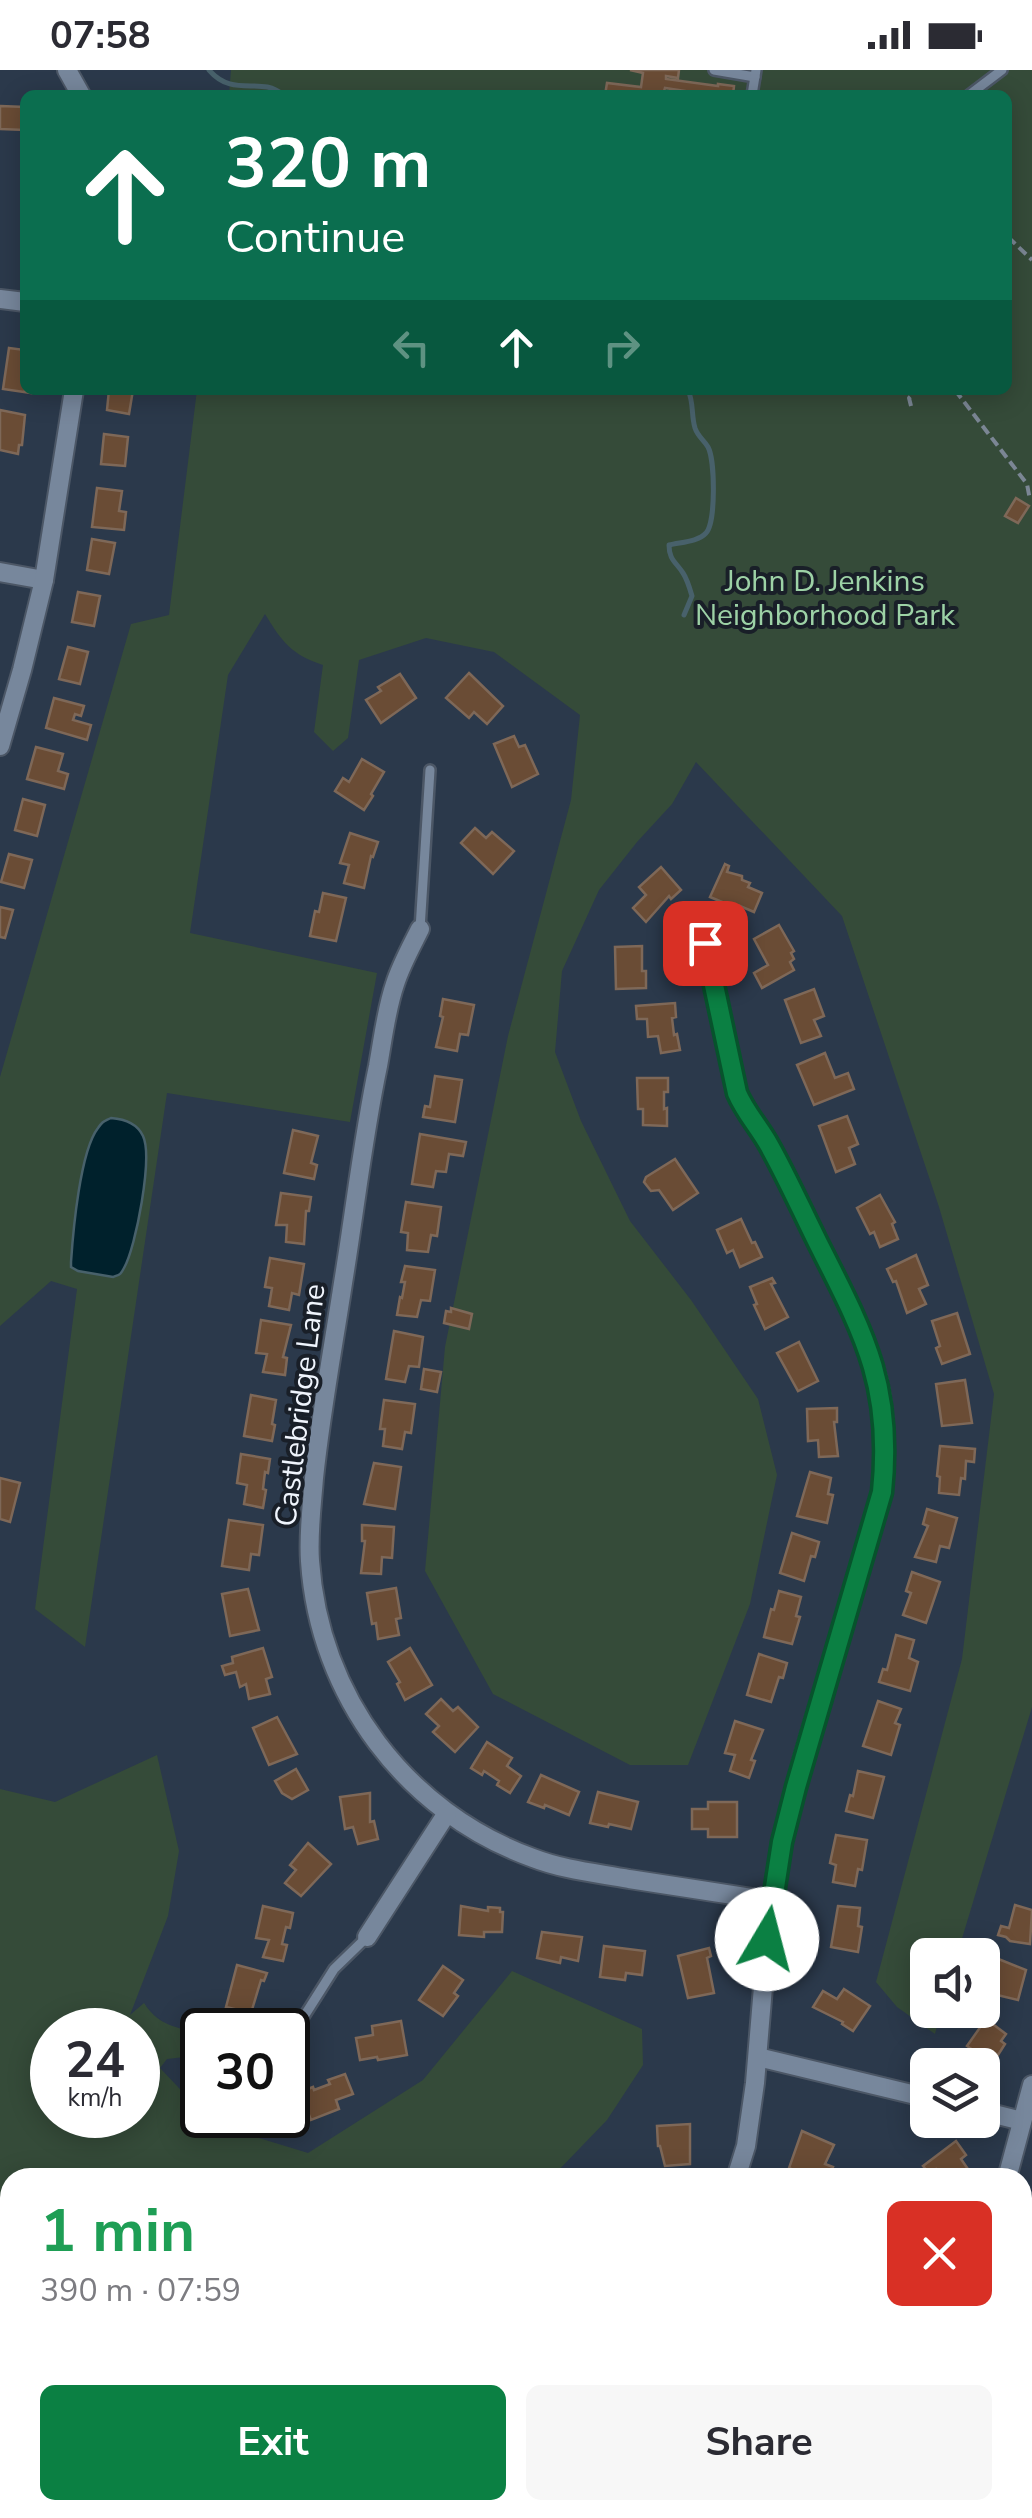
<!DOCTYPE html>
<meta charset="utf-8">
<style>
body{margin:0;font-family:"Nunito Sans",sans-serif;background:#f7f7f7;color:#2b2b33;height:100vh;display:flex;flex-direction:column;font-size:38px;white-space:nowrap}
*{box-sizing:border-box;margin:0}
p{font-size:32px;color:#7c7c81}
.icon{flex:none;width:55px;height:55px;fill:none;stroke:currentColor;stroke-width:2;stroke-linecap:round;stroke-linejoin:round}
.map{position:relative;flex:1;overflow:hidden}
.side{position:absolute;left:0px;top:2098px;width:1032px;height:352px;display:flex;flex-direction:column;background:#fff;border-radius:30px 30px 0 0;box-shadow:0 5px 25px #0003}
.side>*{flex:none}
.top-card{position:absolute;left:20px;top:20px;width:992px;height:305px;border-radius:15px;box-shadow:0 5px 25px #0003;background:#0b6e4f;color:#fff;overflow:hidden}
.buttons{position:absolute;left:910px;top:1868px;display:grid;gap:20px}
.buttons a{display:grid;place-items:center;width:90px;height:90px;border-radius:15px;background:#fff;box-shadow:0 5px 25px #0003;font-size:50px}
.speed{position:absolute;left:30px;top:1938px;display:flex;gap:20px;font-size:50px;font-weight:700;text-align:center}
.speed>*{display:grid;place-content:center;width:130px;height:130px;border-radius:50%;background:#fff;box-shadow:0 5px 25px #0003;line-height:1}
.speed small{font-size:25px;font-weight:400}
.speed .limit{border:5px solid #111;border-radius:15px;background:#fff;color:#111}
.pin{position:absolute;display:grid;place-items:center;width:85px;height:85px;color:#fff;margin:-42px;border-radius:20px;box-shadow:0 5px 15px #0006}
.me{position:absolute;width:110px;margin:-55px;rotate:8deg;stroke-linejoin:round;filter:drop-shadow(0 0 8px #0008)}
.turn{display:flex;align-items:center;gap:35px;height:210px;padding:0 40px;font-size:45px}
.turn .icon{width:130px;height:130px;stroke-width:2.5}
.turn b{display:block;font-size:70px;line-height:85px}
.lanes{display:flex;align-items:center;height:95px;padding:0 40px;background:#0003;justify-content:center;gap:50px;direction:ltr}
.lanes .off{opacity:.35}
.round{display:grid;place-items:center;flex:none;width:105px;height:105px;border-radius:15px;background:#f7f7f7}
.overview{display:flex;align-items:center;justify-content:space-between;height:170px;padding:0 40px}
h1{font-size:60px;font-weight:700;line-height:75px;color:#1e9e55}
.primary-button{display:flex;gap:20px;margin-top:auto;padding:20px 40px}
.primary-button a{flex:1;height:115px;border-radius:15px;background:#0b8043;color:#fff;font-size:40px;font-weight:700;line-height:115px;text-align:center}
.primary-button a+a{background:#f7f7f7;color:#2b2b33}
.status{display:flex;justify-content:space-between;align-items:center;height:70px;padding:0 50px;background:#fff;direction:ltr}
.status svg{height:28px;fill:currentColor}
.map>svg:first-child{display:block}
.green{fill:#354b39;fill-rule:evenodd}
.water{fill:#00212c;stroke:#48616b;stroke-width:2.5}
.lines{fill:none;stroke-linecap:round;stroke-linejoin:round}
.stream{stroke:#48616b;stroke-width:5}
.building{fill:#6a4c35;stroke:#7e6858;stroke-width:2.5}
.lane-casing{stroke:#4c5766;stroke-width:14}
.street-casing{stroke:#4c5766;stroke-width:22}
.path{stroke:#7b8694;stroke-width:4;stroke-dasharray:10 5;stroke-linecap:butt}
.lane{stroke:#77879c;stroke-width:9}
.street{stroke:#77879c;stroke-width:18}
.route-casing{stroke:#07532c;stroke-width:25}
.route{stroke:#0b8043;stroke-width:18}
.labels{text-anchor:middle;stroke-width:8;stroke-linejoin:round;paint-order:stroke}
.park-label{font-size:30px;fill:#9dd2a6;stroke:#191f28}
.street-label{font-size:30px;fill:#f0f5fd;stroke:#191f28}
</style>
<div class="status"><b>07:58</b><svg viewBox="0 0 49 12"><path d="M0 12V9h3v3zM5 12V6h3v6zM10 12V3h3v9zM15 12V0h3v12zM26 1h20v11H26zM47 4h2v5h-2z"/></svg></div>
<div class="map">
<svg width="1032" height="2448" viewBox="0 0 1032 2448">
<rect width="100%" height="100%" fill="#2b394b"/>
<g class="green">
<path d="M231,0H1032V1637L957,1885H928V1940H941L935,1964L897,1937L876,1912L962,1589L994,1324L939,1137L842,846L696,692L672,734L637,772L599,820L562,901L555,982L581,1051L630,1151L691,1230L758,1329L777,1405L750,1534L688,1695H630L493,1624L425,1501L445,1277L508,966L571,730L580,645L494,582L426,568L359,590L348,668L333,681L314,662L323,595C292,585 282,572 265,544L228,605L190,863L377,903L350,1052L167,1023L85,1577L35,1539L77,1219L51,1211L0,1256V1007L131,554L169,545L197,320H1008V25H229Z"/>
<path d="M157,1685L179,1781L168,1846L130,1945L144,1933C163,1962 181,1953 202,1969V1985L167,1989L160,1998L213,2054L308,2083L423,2010L512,1901L642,1959L643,1995L607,2050L552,2107L10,2108V2440H247L246,2448H0V1719L55,1732ZM138,1960V2045H52V1960Z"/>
</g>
<path class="water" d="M111,1048C125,1049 137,1053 143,1066C153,1087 136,1177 124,1198C120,1205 121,1204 113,1207L78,1201L71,1197V1192C73,1162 80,1081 98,1058C103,1051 103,1052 111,1048Z"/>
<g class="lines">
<g class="stream">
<path d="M209,0C234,29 261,5 283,25"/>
<path d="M684,545L692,526C690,519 687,509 683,503C676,492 669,490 669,475C680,472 698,472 706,463C716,453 715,390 708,377C704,370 698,367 695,358C691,345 694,333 688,320"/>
</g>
</g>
<g class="building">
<path d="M630,0H679L678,8L666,6V9L718,16V14L734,16L733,25H711L665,18L664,21L695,25H605L607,13L641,17L643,3Z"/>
<path d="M0,36L25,37V60L0,59Z"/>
<path d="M9,278L25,280V320H31V323L3,319Z"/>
<path d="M109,320H133L129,344L107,340Z"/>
<path d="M0,340L25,345L22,375H19L18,384L0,380Z"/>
<path d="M104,364L128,367L125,396L101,394Z"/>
<path d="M97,418L122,421L119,441L126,442L124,460L92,457Z"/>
<path d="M1016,428L1029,436L1018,453L1005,446Z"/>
<path d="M92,469L115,473L109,504L87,500Z"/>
<path d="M78,522L100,526L94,556L72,552Z"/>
<path d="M68,577L88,582L80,614L59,609Z"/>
<path d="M469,603L503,636L487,654L474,642L469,648L446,628Z"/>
<path d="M400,604L416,628L381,653L366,630L381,621L378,617Z"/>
<path d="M54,628L84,636L81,646L75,644L73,650L91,655L87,670L46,658Z"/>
<path d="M514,666L519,677L525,675L538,704L512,717L494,674Z"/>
<path d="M36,677L63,684L58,701L68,704L64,719L27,709Z"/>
<path d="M362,689L384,702L371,724L373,726L364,740L335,721L343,708L349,712Z"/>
<path d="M23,729L45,735L37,766L15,760Z"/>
<path d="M475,758L486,768L492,762L514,781L493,804L461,773Z"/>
<path d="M350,763L378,772L373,787L371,786L364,818L344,813L349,795L340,793Z"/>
<path d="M9,784L32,790L24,818L1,812Z"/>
<path d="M725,794L729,796L727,802L742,806V810L750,813L748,817L762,823L754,842L740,836L739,839L710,827Z"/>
<path d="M661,797L681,820L671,829L669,826L646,852L633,838L646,825L639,817Z"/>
<path d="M323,823L346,828L336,871L310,866L315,841L319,842Z"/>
<path d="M0,837L13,840L5,868L0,867Z"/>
<path d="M779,855L794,881L791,883L794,889L790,892L794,900L762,918L754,903L768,895L754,869Z"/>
<path d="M642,876V901H646V918L616,919L615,877Z"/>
<path d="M814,919L824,946L814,950L821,966L801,973L785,930Z"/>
<path d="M443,929L474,935L468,965L460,964L457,981L436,977L443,947L440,946Z"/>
<path d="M675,933L676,947L672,948L674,965L677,964L680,980L661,983L658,966L648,967L647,949H637L636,936Z"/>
<path d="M825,983L835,1008L848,1003L854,1019L814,1035L797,995Z"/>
<path d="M435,1006L462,1010L455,1052L423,1047L425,1036L430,1037Z"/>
<path d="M637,1008H668V1022H664V1039L667,1038V1056L643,1055V1039H638Z"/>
<path d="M847,1046L858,1074L849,1078L855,1094L836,1102L819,1056Z"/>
<path d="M293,1060L318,1066L311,1093L317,1095L314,1109L284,1103Z"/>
<path d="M420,1064L466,1072L463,1086L449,1084L446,1102L436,1101L433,1117L412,1114Z"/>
<path d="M675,1089L698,1123L673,1140L659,1120L651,1121L644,1112L646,1107Z"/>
<path d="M281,1123L311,1127L309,1141H306L304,1174L286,1172L287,1155H276Z"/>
<path d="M880,1125L895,1152L892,1154L898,1169L880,1177L874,1162L870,1164L857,1138Z"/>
<path d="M406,1132L441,1137L437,1166L431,1165L428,1182L407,1180L408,1163L401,1162Z"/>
<path d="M741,1149L752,1173L755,1172L762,1187L740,1197L733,1180L727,1183L717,1160Z"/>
<path d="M916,1185L928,1215L919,1219L926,1234L907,1243L896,1211L893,1212L887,1199Z"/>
<path d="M270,1188L304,1194L299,1225L292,1223L289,1240L269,1236L272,1218L265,1217Z"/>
<path d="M405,1196L435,1200L430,1231L421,1230L417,1247L397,1245L400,1227L402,1228L405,1212H401Z"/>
<path d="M772,1208L775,1213L771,1214L788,1247L765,1259L754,1235L757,1234L750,1217Z"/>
<path d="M451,1238L472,1244L469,1259L444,1253L446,1241L451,1242Z"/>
<path d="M957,1243L970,1284L942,1294L936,1278L940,1276L932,1251Z"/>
<path d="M261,1250L291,1255L283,1287L287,1288L285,1305L263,1302L267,1284L256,1283Z"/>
<path d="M394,1261L423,1267L419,1297L409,1296L405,1312L386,1309Z"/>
<path d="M799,1272L818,1311L798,1321L777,1283Z"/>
<path d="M424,1299L441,1302L437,1322L421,1319Z"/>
<path d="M965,1310L972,1353L942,1356L936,1314Z"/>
<path d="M251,1325L276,1330L272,1354L275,1355L272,1371L244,1366Z"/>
<path d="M384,1330L415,1334L411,1363L405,1362L402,1379L383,1376L385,1359H380Z"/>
<path d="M837,1338V1352H834L838,1386L819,1387L818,1370L808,1371L807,1339Z"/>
<path d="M940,1376L975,1379L974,1392L966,1391L965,1409L961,1408L959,1425L939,1423L940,1407L937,1406Z"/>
<path d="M241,1384L270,1389L268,1403L265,1402L263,1419L266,1420L263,1438L244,1434L247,1415L237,1413Z"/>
<path d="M374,1393L401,1397L395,1439L364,1434Z"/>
<path d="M810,1402L831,1408L828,1424L833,1425L827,1453L797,1446Z"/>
<path d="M0,1408L20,1413L10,1452L0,1449Z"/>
<path d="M927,1439L957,1448L949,1478L940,1476L936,1492L915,1487L928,1456L923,1454Z"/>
<path d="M229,1450L263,1455L259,1485L251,1484L249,1500L222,1496Z"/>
<path d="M362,1455L394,1457L392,1488L382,1487L381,1504L361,1503L365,1471H362Z"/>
<path d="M792,1463L819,1472L815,1487L811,1486L804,1511L780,1503Z"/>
<path d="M912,1502L940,1512L926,1553L903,1545L911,1523L906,1521Z"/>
<path d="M396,1518L401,1548L396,1549L399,1565L378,1569L376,1553L372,1554L367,1523Z"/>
<path d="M248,1519L259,1560L230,1566L222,1524Z"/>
<path d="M779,1521L801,1527L796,1546L800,1547L792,1574L764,1567L771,1539L774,1540Z"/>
<path d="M896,1565L914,1570L909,1588L918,1592L910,1621L879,1612L883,1599L887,1600Z"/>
<path d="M263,1578L272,1607L266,1609L270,1624L249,1629L246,1614L240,1617L236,1602L225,1605L222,1596L233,1593L232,1587Z"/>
<path d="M410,1578L432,1615L405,1630L397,1614L400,1612L388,1592Z"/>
<path d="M759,1584L787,1593L783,1608L779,1607L771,1632L747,1625Z"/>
<path d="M441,1629L453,1641L458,1637L478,1657L455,1682L433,1662L439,1656L426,1644Z"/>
<path d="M878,1631L901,1639L895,1653L900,1655L891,1685L863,1676Z"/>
<path d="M277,1647L297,1684L269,1695L253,1658Z"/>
<path d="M735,1651L763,1660L751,1690L755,1691L749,1708L730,1701L735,1685L725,1683Z"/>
<path d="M487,1672L512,1688L507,1696L521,1706L510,1723L497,1715L499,1711L484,1701L482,1705L471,1698Z"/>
<path d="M296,1699L308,1720L292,1729L282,1723L275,1711Z"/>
<path d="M858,1701L884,1707L873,1748L846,1741L850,1725L853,1726Z"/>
<path d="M541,1705L579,1722L569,1745L545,1735L544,1738L528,1732Z"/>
<path d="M598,1722L638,1732L631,1759L609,1754L608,1757L590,1753Z"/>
<path d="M370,1723V1752L374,1751L378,1769L358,1774L353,1757L345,1759L340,1727Z"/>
<path d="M708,1732H737V1767H708V1759H692V1739H708Z"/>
<path d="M836,1765L867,1770L862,1800L858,1799L855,1816L833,1812L836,1795L830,1793Z"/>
<path d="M308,1773L331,1794L301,1826L285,1813L296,1800L290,1795Z"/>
<path d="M1015,1835L1032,1840L1030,1874L1010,1871L1006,1867L998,1865L1001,1856L1009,1858Z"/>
<path d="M263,1836L293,1843L290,1858L286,1857L282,1874L287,1875L283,1891L263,1887L269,1870L256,1868Z"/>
<path d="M461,1836L488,1841V1837L500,1838V1842H503L502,1862H484V1867L459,1865Z"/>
<path d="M838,1836L860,1838L858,1856L862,1857L858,1882L831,1877Z"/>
<path d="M542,1862L582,1867L578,1891L561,1887L560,1893L537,1888Z"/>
<path d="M604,1876L645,1881L642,1905L626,1903L625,1910L600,1907Z"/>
<path d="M709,1878L711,1886L707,1888L714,1923L688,1928L678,1886Z"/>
<path d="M991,1886L1026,1900L1018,1930L989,1923L993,1906L986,1904Z"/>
<path d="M237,1895L267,1903L264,1911L261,1910L251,1943L226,1937Z"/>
<path d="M443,1896L463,1910L454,1923L458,1926L443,1946L419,1930Z"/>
<path d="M844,1919L870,1936L853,1961L842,1954L843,1952L813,1937L823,1921L837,1929Z"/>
<path d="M986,1949L1006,1964L1001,1971L1005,1974L998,1985L993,1982L988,1990L967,1976Z"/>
<path d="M401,1951L407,1985L378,1990L377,1987L360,1990L356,1968L373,1965L372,1956Z"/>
<path d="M345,2004L353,2024L336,2030L339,2039L311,2050L300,2022L313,2017L314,2020L330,2014L328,2010Z"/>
<path d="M690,2054V2094L665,2096L660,2076H658L657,2056Z"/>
<path d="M802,2061L834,2075L825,2094L833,2097L828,2108H811L789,2098Z"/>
<path d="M956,2071L966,2085L961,2089L970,2102L962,2108H942L936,2099L930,2104L923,2096Z"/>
<path d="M1022,2244L1032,2246V2276L1022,2273Z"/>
<path d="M319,2440H349L355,2448H318L315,2444Z"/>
<path d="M446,2440H469L471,2448H432L431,2444Z"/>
<path d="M501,2440L537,2441L536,2448H501Z"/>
<path d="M614,2440H651L656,2448H603L602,2446Z"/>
</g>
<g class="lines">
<defs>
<g id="lane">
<path d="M714,0L755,7"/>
<path d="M752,25L756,0"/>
<path d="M969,25L1002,0"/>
<path d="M420,859L430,700"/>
<path d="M705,873L737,1023L755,1054"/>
<path d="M303,1948L334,1899L367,1867"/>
<path d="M396,2448L398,2440"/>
</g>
<g id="street">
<path d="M67,0L81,25"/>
<path d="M0,229L25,232"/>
<path d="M0,502L44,510"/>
<path d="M0,676L22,600L44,510L74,320"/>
<path d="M420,859C411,877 401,895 395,914C386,940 383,969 378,996C363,1067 355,1140 343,1213C333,1278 321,1342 314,1408C312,1435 308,1463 310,1491C319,1626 406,1742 533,1788C564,1800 597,1803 629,1809C677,1816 724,1824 772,1831"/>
<path d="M367,1867L447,1743"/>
<path d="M758,1987L928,2028"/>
<path d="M982,2041L1022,2051"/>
<path d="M736,2108L746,2076L755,2013L767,1869L782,1772L803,1689L882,1423C885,1388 886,1356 880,1322C872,1278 851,1239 831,1200C810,1158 790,1116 769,1074L755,1054"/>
<path d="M1007,2108L1032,2015"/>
<path d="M567,2440L569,2448"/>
<path d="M919,2448L921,2440"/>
</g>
</defs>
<use href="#lane" class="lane-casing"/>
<use href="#street" class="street-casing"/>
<g class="path">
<path d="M1008,167L1032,190"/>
<path d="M885,320L887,323"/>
<path d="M955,320L1027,414L1030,430"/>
<path d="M911,336L909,328L917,320"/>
</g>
<use href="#lane" class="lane"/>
<use href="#street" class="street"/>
</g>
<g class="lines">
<defs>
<path id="route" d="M705,873L737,1023C745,1042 759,1057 769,1075C787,1107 802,1141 818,1173C864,1264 893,1316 882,1422L796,1717L782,1772L767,1869"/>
</defs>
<use href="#route" class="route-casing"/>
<use href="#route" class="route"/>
</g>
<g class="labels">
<g class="park-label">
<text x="825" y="521">John D. Jenkins<tspan x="825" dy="34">Neighborhood Park</tspan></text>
</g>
<g class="street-label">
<text transform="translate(300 1335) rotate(-83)" y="10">Castlebridge Lane</text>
</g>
</g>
</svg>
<div class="buttons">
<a><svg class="icon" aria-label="sound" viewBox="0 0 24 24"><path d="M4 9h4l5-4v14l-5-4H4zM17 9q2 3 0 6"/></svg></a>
<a><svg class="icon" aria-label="layers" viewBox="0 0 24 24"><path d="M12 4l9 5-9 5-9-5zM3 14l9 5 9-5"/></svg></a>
</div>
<div class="speed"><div>24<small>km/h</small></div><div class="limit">30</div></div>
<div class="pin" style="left:705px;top:873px;background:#d93025"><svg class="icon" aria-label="arrive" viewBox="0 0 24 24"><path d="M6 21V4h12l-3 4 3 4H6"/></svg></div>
<svg class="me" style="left:767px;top:1869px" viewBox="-20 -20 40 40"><circle r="19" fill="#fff"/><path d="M0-13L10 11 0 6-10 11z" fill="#0b8043"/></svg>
<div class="top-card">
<div class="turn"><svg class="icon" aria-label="ahead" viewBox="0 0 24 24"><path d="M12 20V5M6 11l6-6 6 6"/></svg><div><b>320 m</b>Continue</div></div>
<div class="lanes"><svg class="icon off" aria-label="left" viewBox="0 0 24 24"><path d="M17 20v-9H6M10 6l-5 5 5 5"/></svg><svg class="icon" aria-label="ahead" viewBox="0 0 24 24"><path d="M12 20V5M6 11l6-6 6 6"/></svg><svg class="icon off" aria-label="right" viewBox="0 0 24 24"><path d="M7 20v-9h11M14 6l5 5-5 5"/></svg></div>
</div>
<section class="side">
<div class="overview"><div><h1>1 min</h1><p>390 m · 07:59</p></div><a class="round" style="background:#d93025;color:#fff"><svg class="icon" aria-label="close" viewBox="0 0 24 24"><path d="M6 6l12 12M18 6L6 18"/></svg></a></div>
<div class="primary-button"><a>Exit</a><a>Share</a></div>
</section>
</div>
